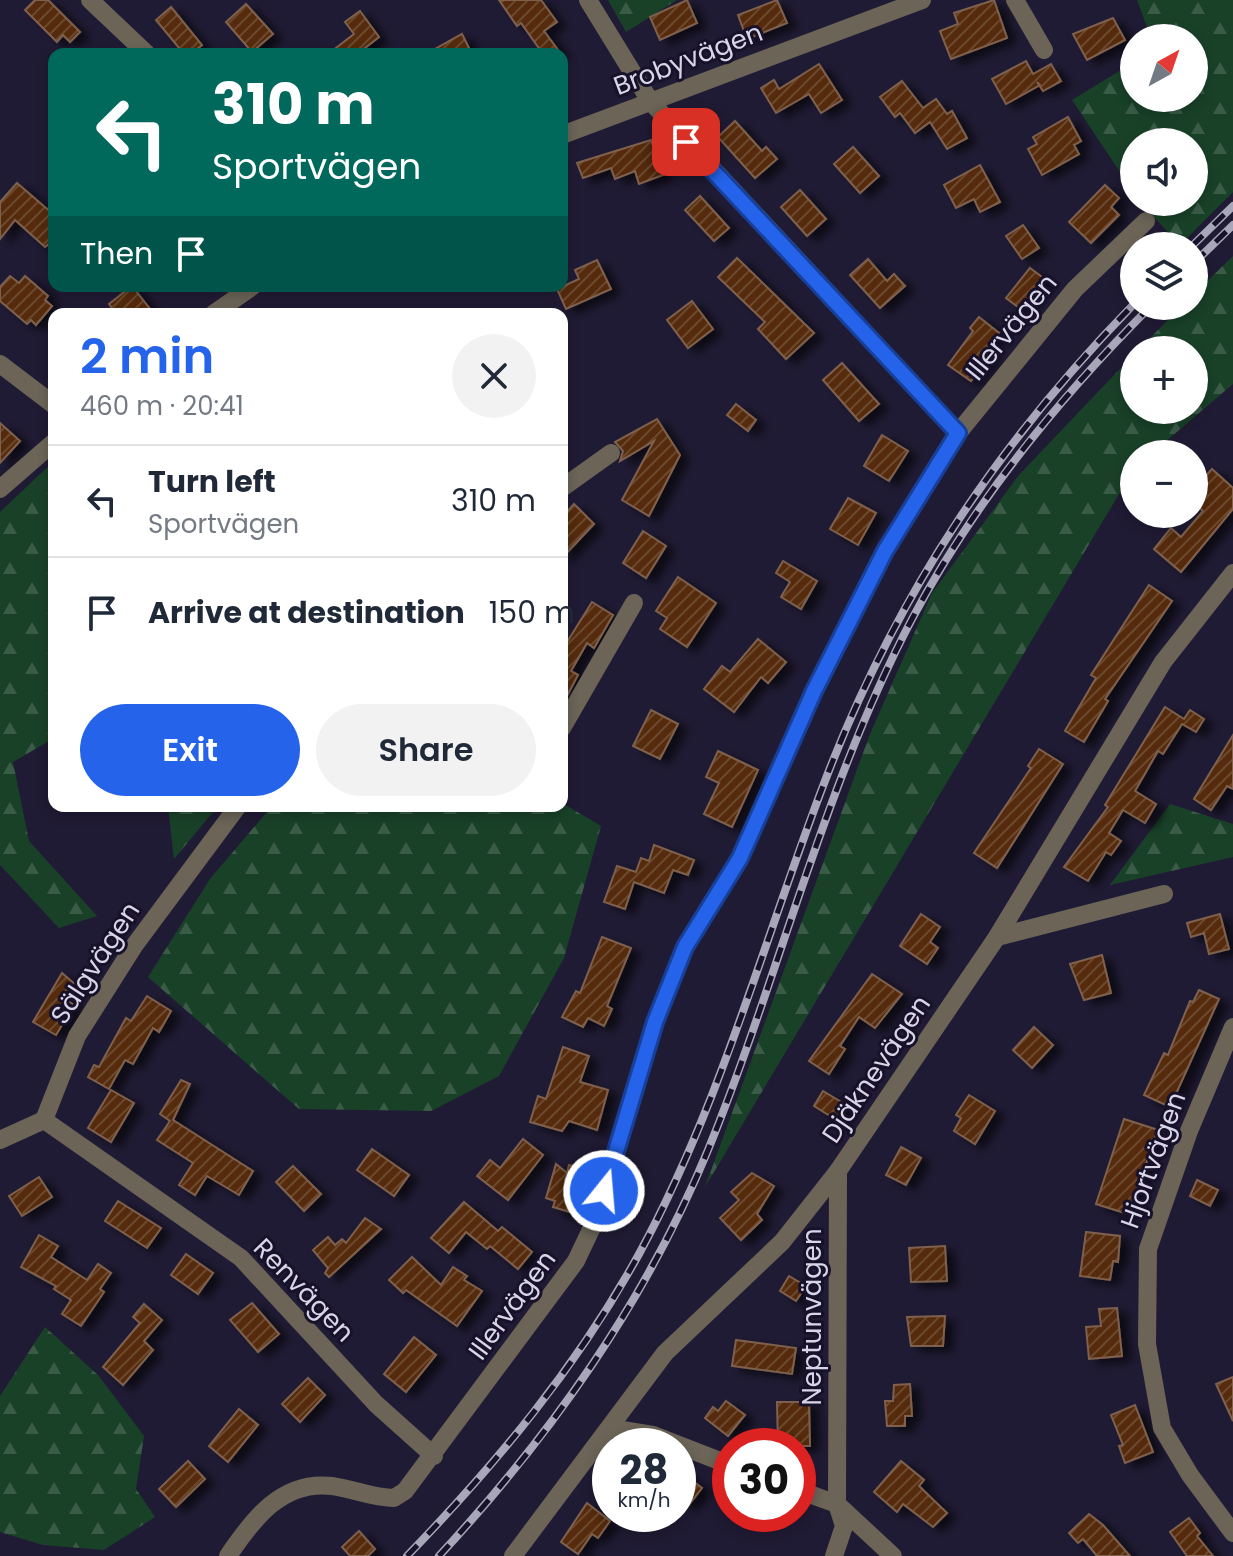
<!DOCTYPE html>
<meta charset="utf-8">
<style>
body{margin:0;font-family:Poppins,sans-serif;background:#f2f2f3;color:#1f2937;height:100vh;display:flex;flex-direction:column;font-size:30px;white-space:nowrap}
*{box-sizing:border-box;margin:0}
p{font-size:26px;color:#747a83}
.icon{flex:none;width:44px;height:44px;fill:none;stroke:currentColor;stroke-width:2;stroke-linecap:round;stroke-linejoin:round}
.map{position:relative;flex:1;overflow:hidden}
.drawer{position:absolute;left:48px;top:308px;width:520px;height:504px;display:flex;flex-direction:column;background:#fff;border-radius:16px;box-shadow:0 4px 12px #0003}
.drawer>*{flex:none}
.guide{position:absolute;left:48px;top:48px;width:520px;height:244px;border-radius:16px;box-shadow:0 4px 12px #0003;background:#00695c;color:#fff;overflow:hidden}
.needle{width:52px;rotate:40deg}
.tools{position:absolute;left:1120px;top:24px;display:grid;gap:16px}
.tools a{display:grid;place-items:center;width:88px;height:88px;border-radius:50%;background:#fff;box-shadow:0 4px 12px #0003;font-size:40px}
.speed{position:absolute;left:592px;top:1428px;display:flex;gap:16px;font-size:40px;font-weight:700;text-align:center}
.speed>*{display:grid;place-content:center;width:104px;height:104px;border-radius:50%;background:#fff;box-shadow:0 4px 12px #0003;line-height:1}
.speed small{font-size:20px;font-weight:400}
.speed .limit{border:12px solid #d22;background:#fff;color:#111}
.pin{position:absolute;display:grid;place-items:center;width:68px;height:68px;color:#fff;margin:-34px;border-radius:16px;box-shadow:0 4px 12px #0006}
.me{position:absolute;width:88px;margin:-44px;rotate:17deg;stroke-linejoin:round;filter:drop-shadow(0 0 6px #0008)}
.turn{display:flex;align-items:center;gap:28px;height:168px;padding:0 32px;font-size:36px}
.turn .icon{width:104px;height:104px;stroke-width:2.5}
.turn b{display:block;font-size:56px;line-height:68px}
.then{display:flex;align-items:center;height:76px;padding:0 32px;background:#0003;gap:16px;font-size:30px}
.round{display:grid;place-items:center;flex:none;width:84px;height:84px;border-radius:42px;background:#f2f2f3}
.head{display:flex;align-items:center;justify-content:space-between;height:136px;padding:0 32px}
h1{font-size:48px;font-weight:600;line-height:60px;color:#2563eb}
.primary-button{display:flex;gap:16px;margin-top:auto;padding:16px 32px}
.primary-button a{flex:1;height:92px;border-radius:48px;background:#2563eb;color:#fff;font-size:32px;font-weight:600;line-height:92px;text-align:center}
.primary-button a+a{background:#f2f2f3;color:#1f2937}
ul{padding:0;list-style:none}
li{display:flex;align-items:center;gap:24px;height:112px;padding:0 32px;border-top:2px solid #e0e1e3}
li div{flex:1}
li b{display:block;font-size:30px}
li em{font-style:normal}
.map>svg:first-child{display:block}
.forest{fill:url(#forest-firs)}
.building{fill:url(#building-hatch);stroke:#7f614e;stroke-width:2;filter:url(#shadow)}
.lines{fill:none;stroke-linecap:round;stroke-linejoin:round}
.minor{stroke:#6b6457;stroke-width:18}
.rail-casing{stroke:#a8a6b9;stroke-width:8}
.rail{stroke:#17112a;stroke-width:5;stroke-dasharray:15;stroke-linecap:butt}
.route-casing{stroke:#184099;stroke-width:20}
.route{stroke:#2563eb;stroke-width:14}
.labels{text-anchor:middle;stroke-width:6;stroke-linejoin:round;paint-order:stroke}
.street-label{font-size:26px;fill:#d7d5e6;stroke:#17112a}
</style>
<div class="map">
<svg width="1233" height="1556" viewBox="0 0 1233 1556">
<defs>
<pattern id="forest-firs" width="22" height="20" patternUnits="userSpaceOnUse" patternTransform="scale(2)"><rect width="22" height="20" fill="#194128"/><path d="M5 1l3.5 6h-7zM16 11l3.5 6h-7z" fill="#3a5c47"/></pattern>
<pattern id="building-hatch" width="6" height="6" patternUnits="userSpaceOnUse" patternTransform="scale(2)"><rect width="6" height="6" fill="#542a0a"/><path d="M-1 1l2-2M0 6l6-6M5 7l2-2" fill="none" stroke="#6c482e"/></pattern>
<filter id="shadow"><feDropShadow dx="9" dy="5" stdDeviation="4" flood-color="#0009"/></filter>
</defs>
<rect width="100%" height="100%" fill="#201b34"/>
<g class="forest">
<path d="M608,0H677L626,32Z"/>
<path d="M1137,0H1233V192L1180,245L1140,202H1194V142H1134V193L1072,100L1134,62V98H1194V38H1151Z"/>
<path d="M1233,256V384L1151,454H1134V469L705,1187L870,734L932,593L1019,475L1134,354V410H1194V350H1138L1182,306H1194V294Z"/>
<path d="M54,461V738L13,762L29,841L97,916L59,928L0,865V512Z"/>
<path d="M562,803L601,826L564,958L499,1076L431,1111L299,1109L148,977L210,879L272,806H562Z"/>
<path d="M1170,804L1233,824V857L1110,885Z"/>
<path d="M168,806H218L174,859Z"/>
<path d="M45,1327L98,1375L144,1436L136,1489L155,1517L104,1550L43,1545L0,1532V1396Z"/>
</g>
<g class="building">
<path d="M35,0H48L80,32L70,42L63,35L57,42L25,10Z"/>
<path d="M499,0H541L557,22L544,31L561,54H543L521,23L517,26Z"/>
<path d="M687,0L697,23L660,40L650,17Z"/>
<path d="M777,0L787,23L747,39L738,15Z"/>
<path d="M994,0L1007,38L951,59L940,31L958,24L954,13Z"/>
<path d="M246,4L273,34L252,52L226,22Z"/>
<path d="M171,7L202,45L191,54H184L156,20Z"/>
<path d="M360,11L379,37L365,48L369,54H328L354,34L345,22Z"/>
<path d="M1113,18L1125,40L1087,60L1073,34Z"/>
<path d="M462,34L472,54H426Z"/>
<path d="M1026,61L1033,74L1051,64L1061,81L1043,91L1037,82L1040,85L1006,104L992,79Z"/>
<path d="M819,64L842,100L821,113L809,94L776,113L761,88L774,80L779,89Z"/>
<path d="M902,81L923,108L936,99L947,114L952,111L967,138L947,149L930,122L915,133L900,113L895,117L880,97Z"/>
<path d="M1068,117L1081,141L1074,145L1079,154L1042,175L1028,149L1037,144L1033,137Z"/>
<path d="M735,121L762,151L766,147L777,159L755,178L718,137Z"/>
<path d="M651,140L663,175L639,184L635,171L615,179L611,168L583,178L577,163Z"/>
<path d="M853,147L879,176L860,193L834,164Z"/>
<path d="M980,165L1000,202L980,212L974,199L956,208L944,185Z"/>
<path d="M17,183L54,215V240L45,247L15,220L0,239V202Z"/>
<path d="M1105,185L1119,198L1111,207L1119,215L1091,243L1069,222Z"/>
<path d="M800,190L826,219L807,236L781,207Z"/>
<path d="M700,196L729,228L714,241L685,210Z"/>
<path d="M1023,225L1039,248L1022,259L1006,236Z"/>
<path d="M737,258L814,333L786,359L758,329L765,322L718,277Z"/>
<path d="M868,259L887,281L894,274L905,286L880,308L850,275Z"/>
<path d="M597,260L611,289L566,309L557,289L579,279L575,270Z"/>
<path d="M1030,268L1046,280L1022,310L1006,298Z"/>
<path d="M10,276L19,283L25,276L48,296L45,300L52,306L36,325L31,320L27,324L0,301V287Z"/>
<path d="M132,286L154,314H116L109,304Z"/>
<path d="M692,301L713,329L688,348L667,320Z"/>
<path d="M979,317L999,333L987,348L992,352L971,381L948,365L973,331L970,328Z"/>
<path d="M842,363L879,404L859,421L823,380Z"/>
<path d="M736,404L756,420L748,431L727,415Z"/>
<path d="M657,419L680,455L649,516L622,500L654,441L620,461L623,451L615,442Z"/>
<path d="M0,423L20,441L0,463Z"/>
<path d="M882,435L908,451L889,481L864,466Z"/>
<path d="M1212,469L1233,488V509L1181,572L1154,549L1171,528L1181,537L1203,511L1194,503V489Z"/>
<path d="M848,498L876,513L858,545L830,529Z"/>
<path d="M574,504L594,524L562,558V517Z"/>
<path d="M643,531L666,546L646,578L623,563Z"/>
<path d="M783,561L817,581L801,609L781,597L790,582L776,573Z"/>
<path d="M678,577L716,603L687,647L660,629L667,618L656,611Z"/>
<path d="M1149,585L1172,601L1105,699L1108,701L1084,742L1065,731L1096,678L1091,675Z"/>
<path d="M592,602L613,615L594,648L587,643L571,671L578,675L566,698L562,696V650Z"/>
<path d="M758,639L786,662L768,683L761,677L734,712L704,689L722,666L730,672Z"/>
<path d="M1165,707L1184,719L1190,710L1204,719L1196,732L1182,724L1163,754L1158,751L1135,791L1156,804L1145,823L1123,810L1109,833L1121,841L1111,855L1106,852L1088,881L1064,867L1108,807L1105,805Z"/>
<path d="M651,710L678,724L660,759L633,746Z"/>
<path d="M1233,735V789L1227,786L1211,810L1194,799Z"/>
<path d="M1039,749L1063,764L997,868L974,853L1031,768L1028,766Z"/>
<path d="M718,751L758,770L732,827L704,814L719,783L706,777Z"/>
<path d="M654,845L694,860L688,875L673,870L664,893L634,882L625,909L604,902L617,866L636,872L641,858L649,861Z"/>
<path d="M921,914L940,927L930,942L938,948L927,964L900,946Z"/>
<path d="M1220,914L1229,949L1209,954L1204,933L1191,937L1187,923Z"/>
<path d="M602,937L631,948L607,1006L612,1009L604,1026L588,1018L583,1027L562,1017L576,991L580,993Z"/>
<path d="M1102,955L1111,993L1084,1000L1070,964Z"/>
<path d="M62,973L77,986L65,999L74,1005L56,1035L33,1022Z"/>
<path d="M872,974L902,994L875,1028L859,1017L840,1046L845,1049L829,1074L809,1061Z"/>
<path d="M1199,990L1219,999L1170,1107L1144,1095L1164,1053L1168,1055L1190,1001L1193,1002Z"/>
<path d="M147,996L171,1011L159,1032L153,1028L133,1064L125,1060L109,1089L88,1077L94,1065L99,1067L126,1018L131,1021Z"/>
<path d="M1034,1027L1053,1045L1032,1068L1013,1050Z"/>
<path d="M563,1047L589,1056L580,1082L608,1090L597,1130L569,1121L562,1131L530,1122L538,1096L546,1099Z"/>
<path d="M181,1080L190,1084L173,1120L253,1171L239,1195L207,1176L195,1195L179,1185L193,1163L157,1140L170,1121L160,1114Z"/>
<path d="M111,1090L134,1103L111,1142L88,1128Z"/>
<path d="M823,1091L848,1106L838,1121L814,1106Z"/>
<path d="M969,1095L995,1111L975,1144L954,1131L961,1118L956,1115Z"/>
<path d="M1124,1119L1158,1130L1128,1214L1096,1204Z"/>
<path d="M523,1139L543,1155L508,1200L477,1176L490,1160L500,1168Z"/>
<path d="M901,1147L921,1158L906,1185L886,1175Z"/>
<path d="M372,1149L409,1175L394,1196L357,1170Z"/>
<path d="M556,1164L567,1173L569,1165L586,1170L573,1213L553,1207L555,1201L546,1198Z"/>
<path d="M293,1166L321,1194L304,1211L276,1182Z"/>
<path d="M752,1173L774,1186L757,1214L762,1220L741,1240L720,1218L739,1200L731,1192Z"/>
<path d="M39,1177L52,1197L22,1216L9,1196Z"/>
<path d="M1197,1180L1218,1190L1210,1206L1190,1196Z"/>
<path d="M118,1201L161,1228L147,1248L105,1221Z"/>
<path d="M464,1202L498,1231L502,1227L532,1252L518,1269L490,1246L487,1249L466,1232L449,1253L431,1238Z"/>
<path d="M365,1218L381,1229L329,1277L325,1273L328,1268L313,1250L328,1237L335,1245L342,1239L346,1243Z"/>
<path d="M1086,1232L1120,1236L1118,1262L1113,1261L1110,1280L1080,1276Z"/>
<path d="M39,1235L58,1246L51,1257L87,1280L98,1264L111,1273L100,1289L104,1292L81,1326L62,1314L71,1300L54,1289L56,1286L21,1267Z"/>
<path d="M945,1246L947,1281L911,1282L909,1248Z"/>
<path d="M186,1254L213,1273L198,1294L171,1275Z"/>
<path d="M412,1257L441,1285L453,1267L467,1276L464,1280L482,1291L457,1326L406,1290L403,1293L389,1280Z"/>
<path d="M789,1276L806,1286L796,1301L780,1291Z"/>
<path d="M252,1303L279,1334L258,1352L230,1320Z"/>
<path d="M144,1304L162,1320L144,1341L153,1350L123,1385L103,1367L140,1323L133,1317Z"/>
<path d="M1117,1308L1122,1356L1089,1359L1086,1327L1101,1326L1099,1309Z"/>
<path d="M945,1316L943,1346H911L907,1317Z"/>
<path d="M414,1337L436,1355L406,1392L384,1374Z"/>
<path d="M736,1340L796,1348L792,1374L732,1366Z"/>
<path d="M1233,1377V1421L1216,1384Z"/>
<path d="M308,1378L325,1395L300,1422L282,1404Z"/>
<path d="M910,1384L912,1416H905V1426H887L885,1401H893L894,1385Z"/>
<path d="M726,1401L745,1415L728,1436L705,1418L713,1407L718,1411Z"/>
<path d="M777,1402H809L810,1446H778Z"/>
<path d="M1135,1405L1153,1452L1125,1463L1119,1446L1123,1445L1111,1415Z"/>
<path d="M239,1409L258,1425L228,1462L209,1446Z"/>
<path d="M188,1461L205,1479L176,1507L159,1489Z"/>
<path d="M901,1461L924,1480L919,1486L947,1513L933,1527L903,1504L897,1512L874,1492Z"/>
<path d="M678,1470L702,1488L688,1506L678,1498Z"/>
<path d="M587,1503L610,1521L598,1538L592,1534L578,1554L561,1542Z"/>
<path d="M1089,1514L1103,1525L1130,1556H1097L1083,1539L1078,1543L1069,1533Z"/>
<path d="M1189,1518L1200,1533L1197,1536L1213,1556H1187L1170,1532Z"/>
<path d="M359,1531L375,1549L368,1556H350L342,1547Z"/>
</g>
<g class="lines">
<g class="minor">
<path d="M90,0L147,54"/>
<path d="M588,0L650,101L958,433"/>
<path d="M1015,0L1044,50"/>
<path d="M562,135L922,0"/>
<path d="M213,314L253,286"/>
<path d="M0,364L54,405"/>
<path d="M562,488L611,453"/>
<path d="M0,489L54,442"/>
<path d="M562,728L634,603"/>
<path d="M997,937L1164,894"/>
<path d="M1233,1027L1189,1131L1148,1249L1147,1344L1162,1428L1190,1475L1233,1533"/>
<path d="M44,1120L241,1258L376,1404L434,1456"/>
<path d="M0,1140L44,1120L77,1036L134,946L238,806"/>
<path d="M610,1428L653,1435L730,1465"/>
<path d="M798,1490L837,1504L893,1556"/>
<path d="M228,1556C253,1519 282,1480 332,1486C354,1489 373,1498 394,1498L405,1491L576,1261L596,1219L655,1022L685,947L740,858L814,691L885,551L958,433L1075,289L1146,221"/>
<path d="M513,1556L665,1353L782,1242L838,1171L997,937L1163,662L1233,573"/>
<path d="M834,1556L844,1526L837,1504L838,1171"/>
</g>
<defs>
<g id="rail">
<path d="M1192,246L1233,206"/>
<path d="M1194,263L1233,225"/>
<path d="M407,1556C496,1464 577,1367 639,1254C723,1100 766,931 830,768C900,590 1000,441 1134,304"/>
<path d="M439,1556C551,1435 645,1303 708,1150C780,974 823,788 912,619C974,502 1058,399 1151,306"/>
</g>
</defs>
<use href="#rail" class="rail-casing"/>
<use href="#rail" class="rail"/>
</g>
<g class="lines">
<defs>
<path id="route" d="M604,1191L655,1022L685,947L740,858L814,691L885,551L958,433L686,142"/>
</defs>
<use href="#route" class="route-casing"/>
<use href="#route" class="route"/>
</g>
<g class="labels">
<g class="street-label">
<text transform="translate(688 59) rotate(-21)" y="9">Brobyvägen</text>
<text transform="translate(1011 327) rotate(-51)" y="9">Illervägen</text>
<text transform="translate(95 963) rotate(-57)" y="9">Sälgvägen</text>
<text transform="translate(876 1069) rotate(-56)" y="9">Djäknevägen</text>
<text transform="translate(1153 1160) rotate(-70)" y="9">Hjortvägen</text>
<text transform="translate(304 1290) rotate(46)" y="9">Renvägen</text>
<text transform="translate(512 1305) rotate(-54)" y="9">Illervägen</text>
<text transform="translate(812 1317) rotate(-90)" y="9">Neptunvägen</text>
</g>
</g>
</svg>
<div class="tools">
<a><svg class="needle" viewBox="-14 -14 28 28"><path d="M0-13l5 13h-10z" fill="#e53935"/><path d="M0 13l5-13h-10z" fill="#747a83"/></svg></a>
<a><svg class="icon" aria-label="sound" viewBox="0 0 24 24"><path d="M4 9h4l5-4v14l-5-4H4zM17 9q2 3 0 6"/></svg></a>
<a><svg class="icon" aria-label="layers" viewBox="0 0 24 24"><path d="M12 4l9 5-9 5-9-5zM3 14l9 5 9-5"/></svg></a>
<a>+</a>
<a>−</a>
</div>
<div class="speed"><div>28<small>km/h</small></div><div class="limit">30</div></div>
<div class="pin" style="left:686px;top:142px;background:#d93025"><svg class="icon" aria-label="arrive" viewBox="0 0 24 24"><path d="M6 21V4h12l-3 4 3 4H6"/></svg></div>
<svg class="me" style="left:604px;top:1191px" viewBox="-20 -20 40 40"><circle r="17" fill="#2563eb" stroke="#fff" stroke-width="3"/><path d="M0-11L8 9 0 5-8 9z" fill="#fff"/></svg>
<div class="guide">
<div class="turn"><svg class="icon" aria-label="left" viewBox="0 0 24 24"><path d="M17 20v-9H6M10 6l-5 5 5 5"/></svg><div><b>310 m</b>Sportvägen</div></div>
<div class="then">Then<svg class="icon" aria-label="arrive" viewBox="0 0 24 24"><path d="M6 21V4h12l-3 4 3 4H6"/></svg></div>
</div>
<section class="drawer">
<div class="head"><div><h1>2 min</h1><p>460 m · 20:41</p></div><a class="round"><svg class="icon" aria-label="close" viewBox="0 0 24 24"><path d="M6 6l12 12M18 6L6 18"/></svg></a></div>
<ul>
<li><svg class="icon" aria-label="left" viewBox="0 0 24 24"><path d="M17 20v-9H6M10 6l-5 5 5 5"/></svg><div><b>Turn left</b><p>Sportvägen</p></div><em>310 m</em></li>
<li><svg class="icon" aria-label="arrive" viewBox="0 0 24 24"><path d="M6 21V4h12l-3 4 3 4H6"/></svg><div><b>Arrive at destination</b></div><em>150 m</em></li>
</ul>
<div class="primary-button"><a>Exit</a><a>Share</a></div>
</section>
</div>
